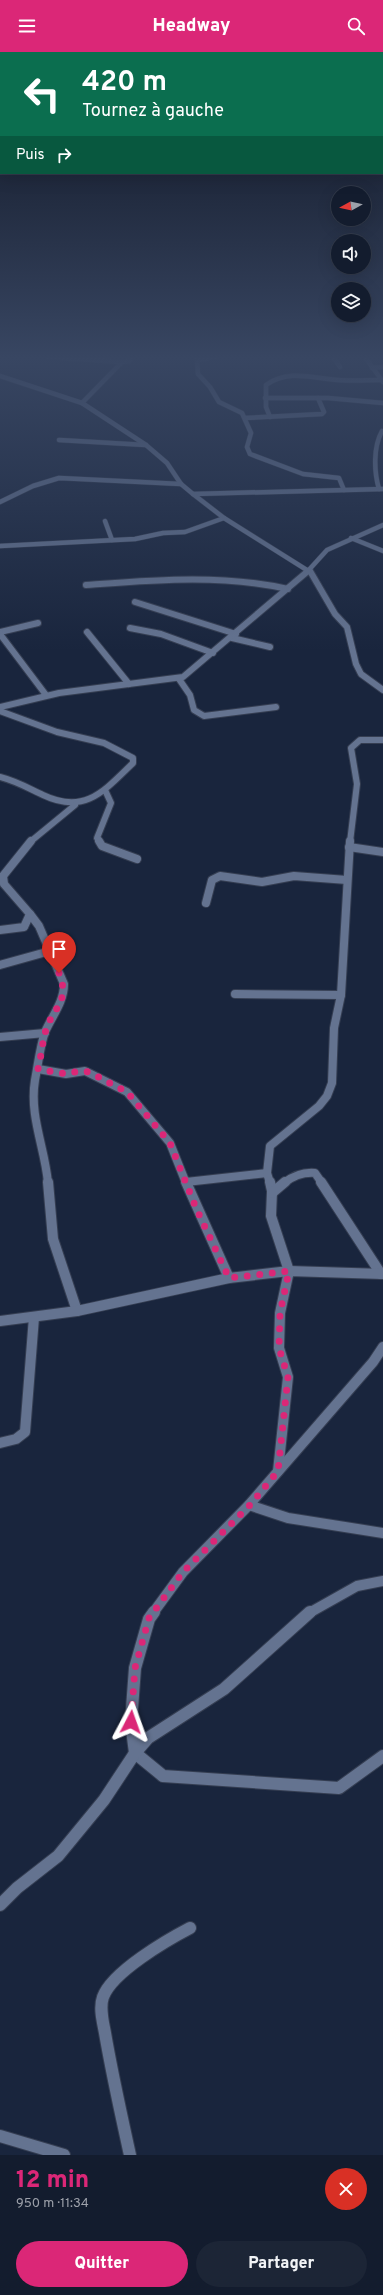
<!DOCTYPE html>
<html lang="fr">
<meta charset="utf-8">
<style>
body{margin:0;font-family:Overpass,sans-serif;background:#1c2536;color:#f1f3f6;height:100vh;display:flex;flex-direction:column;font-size:15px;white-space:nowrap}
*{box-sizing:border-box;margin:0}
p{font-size:13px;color:#9da1aa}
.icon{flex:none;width:22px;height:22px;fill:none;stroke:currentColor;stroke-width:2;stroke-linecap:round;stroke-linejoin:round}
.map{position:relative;height:2103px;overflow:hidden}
.sheet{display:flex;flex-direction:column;background:#131c2e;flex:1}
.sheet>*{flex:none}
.hud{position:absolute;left:0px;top:0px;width:383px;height:122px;box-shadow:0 4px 16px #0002,0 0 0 1px #323a4a;background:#0b6e4f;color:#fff;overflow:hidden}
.needle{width:26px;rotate:262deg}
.controls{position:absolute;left:331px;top:134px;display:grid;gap:8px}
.controls a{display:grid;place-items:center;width:40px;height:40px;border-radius:50%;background:#131c2e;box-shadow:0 4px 16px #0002,0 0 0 1px #323a4a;font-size:20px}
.pin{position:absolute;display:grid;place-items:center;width:34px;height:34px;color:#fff;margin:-41px -17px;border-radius:50% 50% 50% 0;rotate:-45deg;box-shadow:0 0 4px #0007}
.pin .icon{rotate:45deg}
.me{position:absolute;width:44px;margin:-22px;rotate:4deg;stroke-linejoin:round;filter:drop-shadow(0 0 3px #0008)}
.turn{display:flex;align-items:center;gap:14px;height:84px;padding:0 16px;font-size:18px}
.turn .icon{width:52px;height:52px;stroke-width:2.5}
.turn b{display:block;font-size:28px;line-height:34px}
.then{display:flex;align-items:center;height:38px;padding:0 16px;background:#0003;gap:8px;font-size:15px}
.round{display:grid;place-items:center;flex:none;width:42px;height:42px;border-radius:21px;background:#1c2536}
.headline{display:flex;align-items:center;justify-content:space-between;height:68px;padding:0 16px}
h1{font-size:24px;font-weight:800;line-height:30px;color:#db2777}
.primary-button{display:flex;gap:8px;margin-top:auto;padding:8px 16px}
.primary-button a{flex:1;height:46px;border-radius:24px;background:#db2777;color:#fff;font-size:16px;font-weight:800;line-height:46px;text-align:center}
.primary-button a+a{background:#1c2536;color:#f1f3f6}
header{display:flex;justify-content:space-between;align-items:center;height:52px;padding:0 16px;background:#db2777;color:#fff;font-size:18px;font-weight:800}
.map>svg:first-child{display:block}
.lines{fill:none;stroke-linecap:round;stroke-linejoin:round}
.street-far4-casing{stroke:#353e52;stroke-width:5.5}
.street-far3-casing{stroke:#353e52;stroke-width:8}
.street-far2-casing{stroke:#353e52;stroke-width:10}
.street-far1-casing{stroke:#353e52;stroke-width:12}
.street-casing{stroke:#353e52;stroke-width:14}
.street-far4{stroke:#647390;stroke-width:4.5}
.street-far3{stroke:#647390;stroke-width:6}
.street-far2{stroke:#647390;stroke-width:8}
.street-far1{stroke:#647390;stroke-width:10}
.street{stroke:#647390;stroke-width:12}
.route{stroke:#db2777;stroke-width:7;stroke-dasharray:0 12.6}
</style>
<header><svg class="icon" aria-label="menu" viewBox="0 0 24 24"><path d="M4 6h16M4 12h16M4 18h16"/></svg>Headway<svg class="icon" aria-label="search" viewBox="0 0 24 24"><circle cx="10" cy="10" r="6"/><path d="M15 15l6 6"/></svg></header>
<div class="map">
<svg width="383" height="2103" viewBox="0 0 383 2103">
<rect width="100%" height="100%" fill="#19253d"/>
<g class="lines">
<defs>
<g id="street-far4">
<path d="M49,305L122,310L129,309L133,305"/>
<path d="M215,305L197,308L198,322L210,335L219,350L242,361L251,381L247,395L250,402L303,422L339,426L344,438"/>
<path d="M333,305L340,315"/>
<path d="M365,305L383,330"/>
<path d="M372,316L383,315"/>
<path d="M0,324L82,351L146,393L167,411L181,432L193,442L383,437"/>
<path d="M265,346H328L383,351"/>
<path d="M82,351L122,310"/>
<path d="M270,365L266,355V333C288,317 312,326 338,328C352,329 367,328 381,328"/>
<path d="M245,366L322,362L324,360L318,346"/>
<path d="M59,388L146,393"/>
<path d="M379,437C374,420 373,395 382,379"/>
<path d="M193,442L224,466L310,520"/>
<path d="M0,450L33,434L59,426L181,432"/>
<path d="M105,469L112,488"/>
<path d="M351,486L383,499"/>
<path d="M0,494L135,487L163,481L185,480L224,466"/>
<path d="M307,520L327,498L383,473"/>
</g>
<g id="street-far3">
<path d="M310,519L335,562L347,575L356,612L361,622L383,638"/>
<path d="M86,533C154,528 221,522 288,537"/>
<path d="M135,550L236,582"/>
<path d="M130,576L161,582L213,601"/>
<path d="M0,580L38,571"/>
<path d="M87,580L129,632"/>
<path d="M0,582L46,643"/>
<path d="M232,586L270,595"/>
<path d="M179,627L190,643L194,658L204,664L276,655"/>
<path d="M0,655L59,641L183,625L308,519"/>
<path d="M0,659L57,680L104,691L133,706V711C104,739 85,763 43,743C28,736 16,729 0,725"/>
<path d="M30,790L75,753"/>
<path d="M100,790L97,786L111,751L105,738"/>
<path d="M350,790L357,732L351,696L360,688H383"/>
</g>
<g id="street-far2">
<path d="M99,789L102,794L137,807"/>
<path d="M349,795L383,800"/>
<path d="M206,851L212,828L220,824L262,830L294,824L347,828"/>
<path d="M30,862L39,874L64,932C64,950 52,964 45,980C40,994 38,1013 35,1028C29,1064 45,1096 48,1131"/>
<path d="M0,878L24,875L30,862L4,832L3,824L31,789"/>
<path d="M0,913L50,899"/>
<path d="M235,942L341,943"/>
<path d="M0,985L45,981"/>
<path d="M38,1017L66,1022L85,1019L127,1040L170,1091L186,1131"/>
<path d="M186,1130L267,1121"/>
<path d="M270,1131L267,1121L270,1094L319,1054L327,1044L332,1031L334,976L341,943L350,789"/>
<path d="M284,1131C293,1124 303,1120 315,1121L322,1131"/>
</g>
<g id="street-far1">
<path d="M48,1130L53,1187L77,1259"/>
<path d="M186,1130L229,1226"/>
<path d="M270,1130L272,1139L271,1164L289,1219L280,1261L279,1296L288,1325L278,1419"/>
<path d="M321,1130L381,1222"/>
<path d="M272,1141L285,1130"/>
<path d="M0,1269L77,1259L229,1226L289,1219L383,1222"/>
<path d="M0,1391L16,1387L25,1380L34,1265"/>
<path d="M249,1453L288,1466L383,1481"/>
<path d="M153,1561L183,1520L249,1453L373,1310L383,1295"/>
<path d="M309,1561L357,1534L383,1529"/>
</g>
<g id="street">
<path d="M154,1560L149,1567L135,1616L131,1670L135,1701L163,1724L339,1736L383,1704"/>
<path d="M0,1853L17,1836L58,1804L104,1748L135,1701L148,1686L224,1637L310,1560"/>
<path d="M0,2084L64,2103"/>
<path d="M130,2103C121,2062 112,2022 105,1981C103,1970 99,1956 103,1945C112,1920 167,1888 190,1876"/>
</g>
</defs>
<use href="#street-far4" class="street-far4-casing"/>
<use href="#street-far3" class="street-far3-casing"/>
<use href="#street-far2" class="street-far2-casing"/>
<use href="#street-far1" class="street-far1-casing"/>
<use href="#street" class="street-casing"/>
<use href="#street-far4" class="street-far4"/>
<use href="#street-far3" class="street-far3"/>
<use href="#street-far2" class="street-far2"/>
<use href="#street-far1" class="street-far1"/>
<use href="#street" class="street"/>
</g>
<linearGradient id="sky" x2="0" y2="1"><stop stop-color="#0e1422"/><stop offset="0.51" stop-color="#384662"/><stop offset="1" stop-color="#384662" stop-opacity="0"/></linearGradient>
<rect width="383" height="599" fill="url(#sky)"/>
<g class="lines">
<path class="route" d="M59,921C71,951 52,955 45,981C42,993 41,1005 38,1017L66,1022L80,1019L89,1020L127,1040L170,1091L196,1156L229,1226L289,1219L280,1261L279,1296L288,1325L278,1419L250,1453L183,1520L149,1566L135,1616L131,1670"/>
</g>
</svg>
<div class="controls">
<a><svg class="needle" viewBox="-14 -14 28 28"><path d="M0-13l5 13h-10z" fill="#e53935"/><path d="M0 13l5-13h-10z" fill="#9da1aa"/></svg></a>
<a><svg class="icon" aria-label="sound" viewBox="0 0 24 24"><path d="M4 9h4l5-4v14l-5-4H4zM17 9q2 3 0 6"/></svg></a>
<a><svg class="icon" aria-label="layers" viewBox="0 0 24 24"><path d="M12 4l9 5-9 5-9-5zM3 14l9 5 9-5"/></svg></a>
</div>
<div class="pin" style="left:59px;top:921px;background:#d93025"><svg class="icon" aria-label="arrive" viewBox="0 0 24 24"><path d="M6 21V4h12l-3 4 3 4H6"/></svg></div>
<svg class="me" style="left:131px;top:1670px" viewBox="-20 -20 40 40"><path d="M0-17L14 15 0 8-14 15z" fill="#db2777" stroke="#fff" stroke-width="4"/></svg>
<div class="hud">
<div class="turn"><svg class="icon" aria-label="left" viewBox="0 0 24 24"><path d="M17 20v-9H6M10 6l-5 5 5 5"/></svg><div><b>420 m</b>Tournez à gauche</div></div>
<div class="then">Puis<svg class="icon" aria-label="right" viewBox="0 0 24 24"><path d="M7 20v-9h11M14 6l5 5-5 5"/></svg></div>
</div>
</div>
<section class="sheet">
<div class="headline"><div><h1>12 min</h1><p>950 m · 11:34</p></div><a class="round" style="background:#d93025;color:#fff"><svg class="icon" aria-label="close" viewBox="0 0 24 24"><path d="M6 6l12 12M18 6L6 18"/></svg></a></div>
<div class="primary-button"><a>Quitter</a><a>Partager</a></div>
</section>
